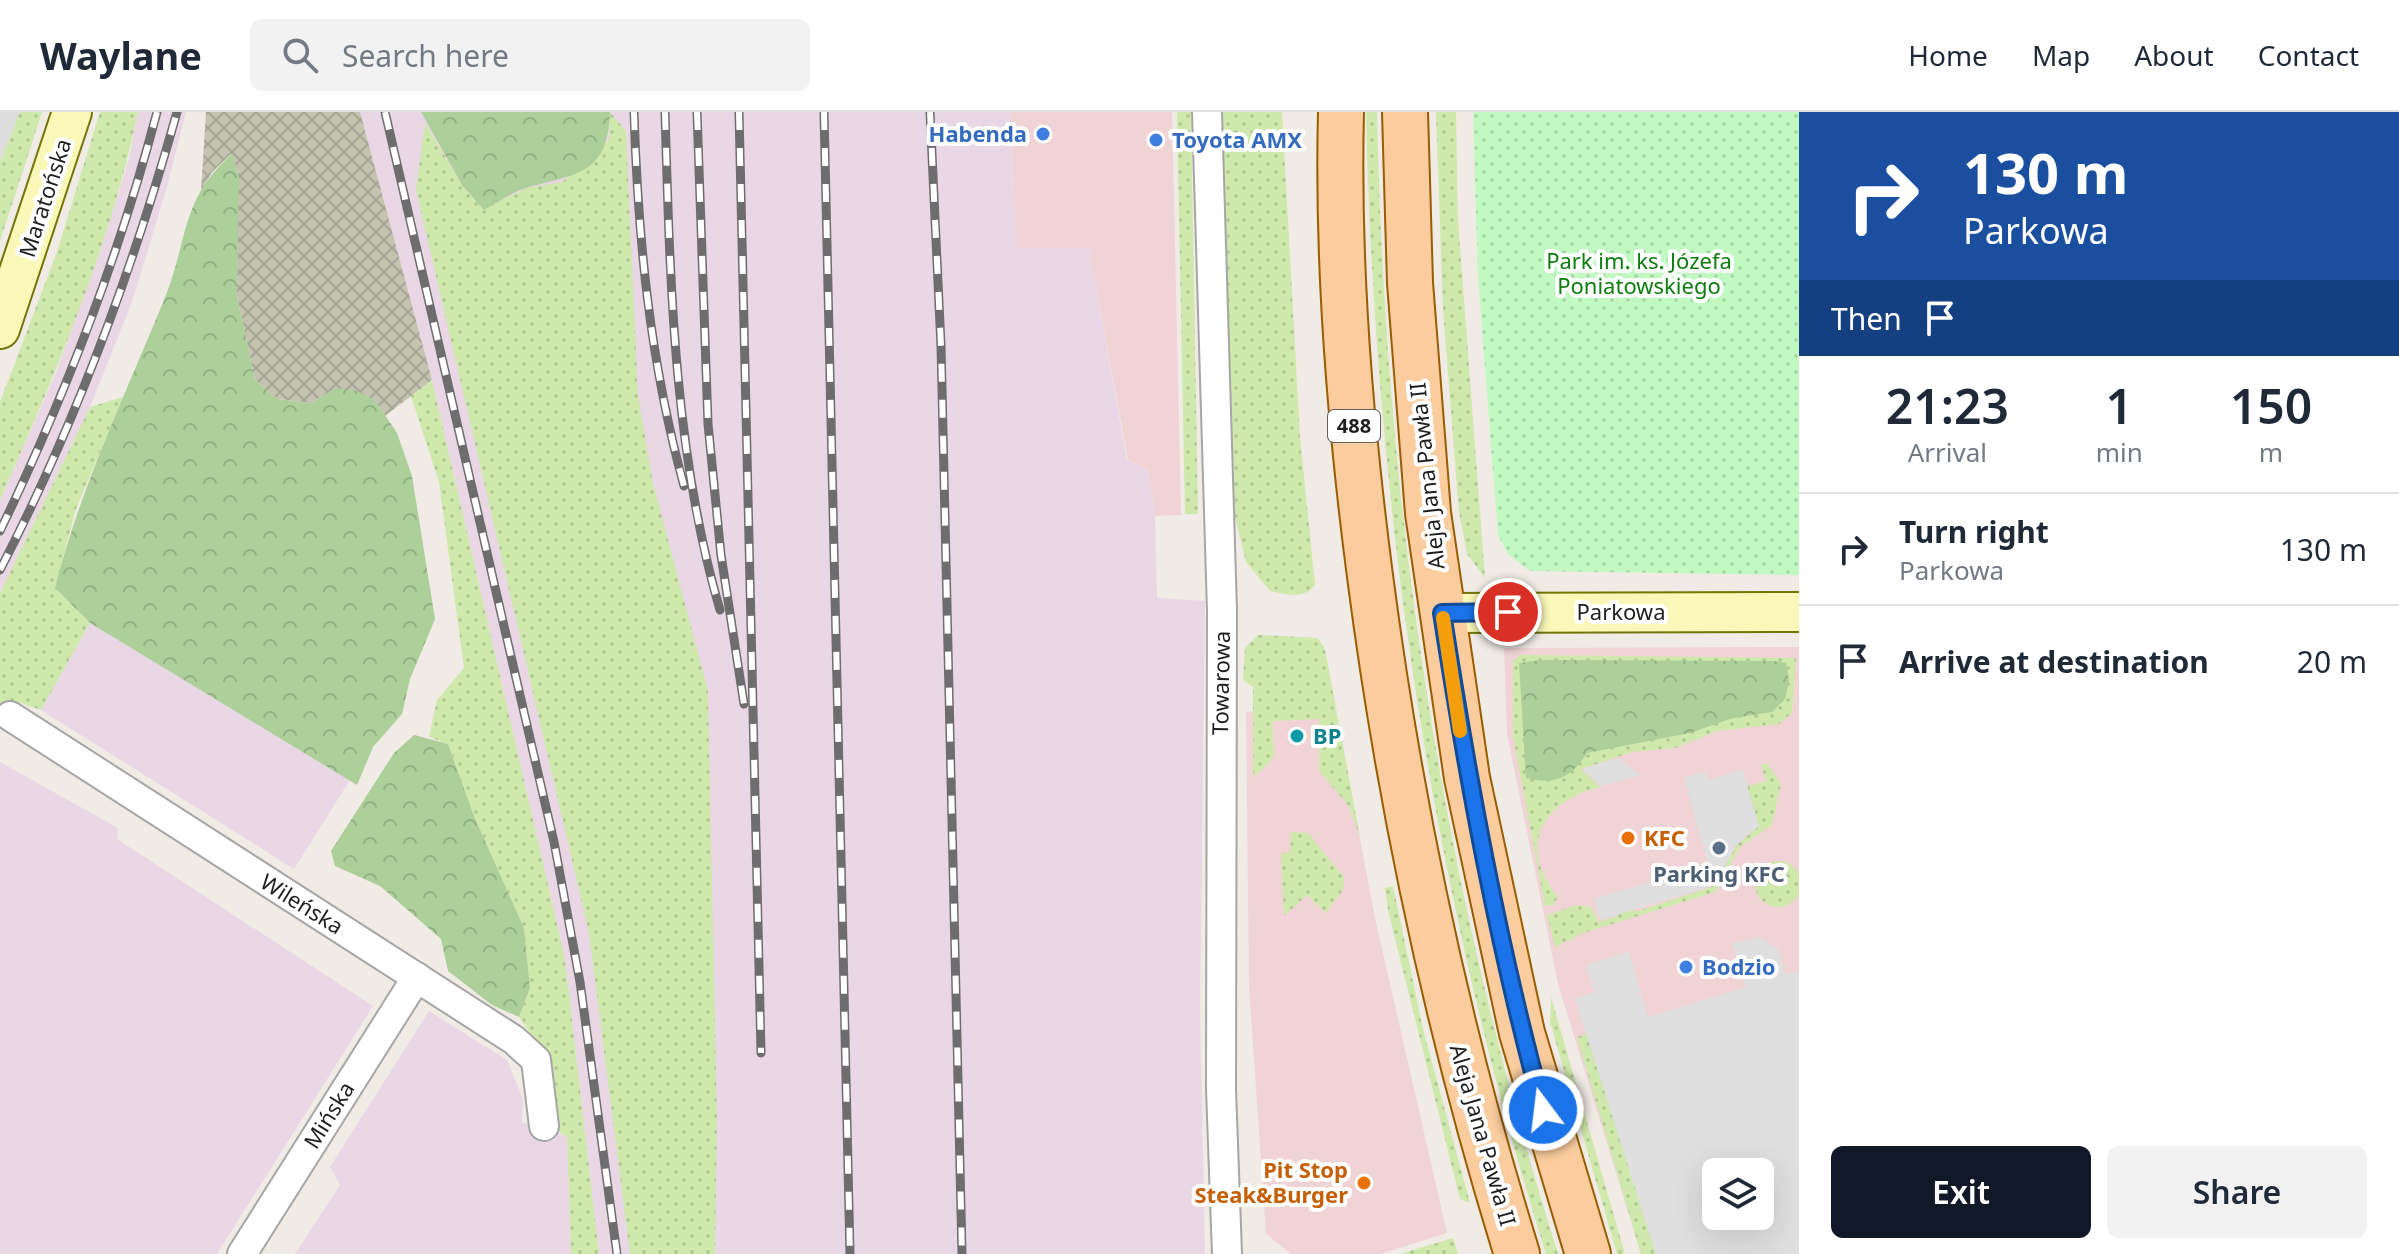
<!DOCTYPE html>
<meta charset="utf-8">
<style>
body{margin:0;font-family:"Noto Sans",sans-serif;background:#f2f2f3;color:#1f2937;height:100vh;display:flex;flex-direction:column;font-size:30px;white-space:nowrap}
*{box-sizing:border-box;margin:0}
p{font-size:26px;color:#747a83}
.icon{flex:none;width:44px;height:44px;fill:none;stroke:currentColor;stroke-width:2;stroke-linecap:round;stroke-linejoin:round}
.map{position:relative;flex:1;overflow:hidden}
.details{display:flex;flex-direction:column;background:#fff;width:600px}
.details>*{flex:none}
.hud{background:#1a4fa0;color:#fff;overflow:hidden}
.fabs{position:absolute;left:1702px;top:1046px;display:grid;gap:16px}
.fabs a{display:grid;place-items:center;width:72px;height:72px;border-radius:12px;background:#fff;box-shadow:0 8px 32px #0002;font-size:40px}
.pin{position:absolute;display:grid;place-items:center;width:68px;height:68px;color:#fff;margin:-34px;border:4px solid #fff;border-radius:50%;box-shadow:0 2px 8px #0007}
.me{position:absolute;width:88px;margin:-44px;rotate:345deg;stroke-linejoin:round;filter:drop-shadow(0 0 6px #0008)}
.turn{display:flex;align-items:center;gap:28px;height:168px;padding:0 32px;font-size:36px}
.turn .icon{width:104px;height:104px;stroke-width:2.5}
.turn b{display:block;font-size:56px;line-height:68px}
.then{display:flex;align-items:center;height:76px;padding:0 32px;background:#0003;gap:16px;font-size:30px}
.eta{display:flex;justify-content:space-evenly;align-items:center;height:136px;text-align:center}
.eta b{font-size:48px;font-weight:600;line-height:56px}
.primary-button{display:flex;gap:16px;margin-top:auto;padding:16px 32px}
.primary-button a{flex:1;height:92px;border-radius:12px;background:#111827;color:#fff;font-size:32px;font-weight:600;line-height:92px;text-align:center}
.primary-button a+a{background:#f2f2f3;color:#1f2937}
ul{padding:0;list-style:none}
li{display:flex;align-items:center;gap:24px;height:112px;padding:0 32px;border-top:2px solid #e0e1e3}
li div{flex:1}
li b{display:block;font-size:30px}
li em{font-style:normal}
header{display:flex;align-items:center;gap:48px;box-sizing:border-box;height:112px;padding:0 40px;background:#fff;border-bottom:2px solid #e0e1e3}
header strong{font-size:38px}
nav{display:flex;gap:44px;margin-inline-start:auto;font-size:28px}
.search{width:560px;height:72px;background:#f2f2f3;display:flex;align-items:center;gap:20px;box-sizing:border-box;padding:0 28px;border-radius:12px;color:#747a83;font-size:30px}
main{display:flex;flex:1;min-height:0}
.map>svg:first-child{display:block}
.residential{fill:#dddcdc}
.commercial{fill:#f0d4d5;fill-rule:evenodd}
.industrial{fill:#e9d7e6}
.construction{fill:url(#construction-cross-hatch)}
.grass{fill:url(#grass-dots)}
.forest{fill:url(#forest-crowns)}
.park{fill:url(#park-dots)}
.parking{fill:#dfdfdf;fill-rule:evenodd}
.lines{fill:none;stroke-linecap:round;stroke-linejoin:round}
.street-casing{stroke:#a6a6a6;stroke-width:32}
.secondary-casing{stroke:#717606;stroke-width:42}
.primary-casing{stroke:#985c01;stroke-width:48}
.street{stroke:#fff;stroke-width:28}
.secondary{stroke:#f9f8b9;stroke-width:38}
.primary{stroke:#fbcd9e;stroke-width:44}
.rail-casing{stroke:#6d6d6d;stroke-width:9}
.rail{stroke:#fff;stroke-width:6;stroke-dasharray:18;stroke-linecap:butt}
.route-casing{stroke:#114b97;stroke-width:20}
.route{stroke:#1a73e8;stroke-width:14}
.slow{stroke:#f59e0b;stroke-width:14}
.shop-dot{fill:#3f7fe0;stroke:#fff;stroke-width:3}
.culture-dot{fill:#0f9aa8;stroke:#fff;stroke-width:3}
.food-dot{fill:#e8710a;stroke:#fff;stroke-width:3}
.service-dot{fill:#5c6f8a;stroke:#fff;stroke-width:3}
.labels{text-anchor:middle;stroke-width:8;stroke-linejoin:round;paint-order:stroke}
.shield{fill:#fff;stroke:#626262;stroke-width:2}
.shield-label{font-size:20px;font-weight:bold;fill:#1f1f1f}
.shop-label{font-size:22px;font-weight:bold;fill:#366cbe;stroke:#fff;text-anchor:start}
.street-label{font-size:22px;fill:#1f1f1f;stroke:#fff}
.park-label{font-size:22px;fill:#0c7d0e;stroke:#fff}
.culture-label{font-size:22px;font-weight:bold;fill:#0d838f;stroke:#fff;text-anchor:start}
.food-label{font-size:22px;font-weight:bold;fill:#c56008;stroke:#fff;text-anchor:start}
.service-label{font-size:22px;font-weight:bold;fill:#4e5e75;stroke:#fff}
</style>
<header>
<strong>Waylane</strong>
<div class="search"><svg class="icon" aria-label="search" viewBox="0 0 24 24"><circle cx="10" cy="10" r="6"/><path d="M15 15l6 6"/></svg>Search here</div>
<nav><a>Home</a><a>Map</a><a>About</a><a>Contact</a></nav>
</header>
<main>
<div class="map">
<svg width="1799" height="1142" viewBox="0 0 1799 1142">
<defs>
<pattern id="construction-cross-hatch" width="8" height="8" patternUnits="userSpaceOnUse" patternTransform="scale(2)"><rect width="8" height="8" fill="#c4c3b0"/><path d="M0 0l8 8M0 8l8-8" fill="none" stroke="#a8a797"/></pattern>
<pattern id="grass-dots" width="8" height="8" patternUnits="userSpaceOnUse" patternTransform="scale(2)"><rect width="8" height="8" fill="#cee9ab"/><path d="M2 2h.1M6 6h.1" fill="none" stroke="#b0c793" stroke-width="1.8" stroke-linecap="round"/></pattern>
<pattern id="forest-crowns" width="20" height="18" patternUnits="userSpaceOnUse" patternTransform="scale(2)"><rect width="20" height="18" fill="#adcf9a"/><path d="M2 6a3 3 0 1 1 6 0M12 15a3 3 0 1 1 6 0" fill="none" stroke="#94b184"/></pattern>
<pattern id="park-dots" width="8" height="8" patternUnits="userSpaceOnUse" patternTransform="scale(2)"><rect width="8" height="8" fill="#c2f9c3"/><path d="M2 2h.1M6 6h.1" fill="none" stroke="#a6d5a7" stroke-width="1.8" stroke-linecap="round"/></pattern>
</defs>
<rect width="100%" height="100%" fill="#f0ebe5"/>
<path class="residential" d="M0,0H20L0,50Z"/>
<g class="commercial">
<path d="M1011,0H1172L1181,403L1155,404L1148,358L1128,348L1089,137H1016Z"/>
<path d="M1799,535V1142H1641L1558,872L1507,622L1504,536ZM1716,1060H1760V1104H1716Z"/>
<path d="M1335,594L1375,806L1447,1121L1380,1142H1291L1266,1122L1249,874L1246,600Z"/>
</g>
<g class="industrial">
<path d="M138,0H186L167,75L132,190L90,295L0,481V388L55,263L99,142L129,47Z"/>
<path d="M360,0H1011L1016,136H1089L1127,348L1148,358L1155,404L1157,486L1205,489L1200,897L1205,1142H599L565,847L432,268Z"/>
<path d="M90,511L350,668L294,757L41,598Z"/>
<path d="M0,650L118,716L117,727L373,894L217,1142H0Z"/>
<path d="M429,899L507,948L523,987L522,1011L544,1014L567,1025L571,1142H295L340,1073L330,1055Z"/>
</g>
<path class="construction" d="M206,0H360L432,268L385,304L375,288L336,276L311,291L277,287L255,268L237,184L238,61L231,42L212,60L201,79Z"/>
<g class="grass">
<path d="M20,0H42L0,129V50Z"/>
<path d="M100,0H138C110,135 55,263 0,388V290L57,140Z"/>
<path d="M610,0L626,19L638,284L653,371L708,579L717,1009L715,1142H630L589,821L416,78L425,11L462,73L484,97L527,76L562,70L609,28Z"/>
<path d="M1177,0H1191L1198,402H1185Z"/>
<path d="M1221,0H1282L1300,325L1315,473C1303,488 1287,482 1270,479L1246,450L1228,377Z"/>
<path d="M1366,0H1377C1385,391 1440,769 1558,1142H1546C1429,771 1375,388 1366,0Z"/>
<path d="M1436,0H1456L1458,109L1485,466L1467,442L1459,400L1443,197Z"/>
<path d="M432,268L565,847L599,1142H571L567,1025L554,1017L552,953L519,905L530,876L524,816L474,704L448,632L429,625L437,588L464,556L439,370L411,284Z"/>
<path d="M123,285L76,397L55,476L90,511L41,598L18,590L0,593V481L90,295Z"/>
<path d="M1258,523L1318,526L1325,537L1360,725L1349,694L1319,659V607L1273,609L1274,646L1253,665V575L1243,568L1245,536Z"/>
<path d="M1520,543L1796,546L1792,601L1779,612L1717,619L1675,636L1632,640L1581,657L1600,675C1542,689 1516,735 1558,785L1553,793L1545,794L1513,624V549Z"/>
<path d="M1761,652H1768L1781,672L1772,713L1740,735L1715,780L1583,821L1555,835L1547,803L1577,793L1592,796L1599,810L1618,804L1614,789L1623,787L1635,800L1712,775L1737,733L1759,714L1747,674L1766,669Z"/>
<path d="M1291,720L1308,721L1344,765L1343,778L1326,801L1307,783L1284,804L1281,742L1290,740Z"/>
<circle cx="1778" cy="772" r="23"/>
<path d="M1393,774L1423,917L1470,1091L1460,1087L1388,798L1385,776Z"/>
<path d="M1551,885L1625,1142H1617L1550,910Z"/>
<path d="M1587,922L1656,1142H1641L1577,925Z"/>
<path d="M1453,1126L1458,1142H1400Z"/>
</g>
<g class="forest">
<path d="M421,0H610C608,61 579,62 529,75C514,79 499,90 484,98L462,73Z"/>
<path d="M232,42L239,65L237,184L255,268L277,287L311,291L336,276L357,279L375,288L397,321L412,364L435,507L410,567L402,602L373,635L357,673L90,511L55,476C81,373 126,282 166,183C188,127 181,86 232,42Z"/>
<path d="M1541,548L1775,549L1786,551L1789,568L1785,587L1772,600L1733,606L1690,621L1587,641C1571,666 1556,673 1526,666L1519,551Z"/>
<path d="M414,623L448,632L474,704L524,816L530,876L519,905L492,893L448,859L441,827L380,774L335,754L331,739L394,641Z"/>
</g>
<path class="park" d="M1473,0H1799V463L1530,459L1508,442L1498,423L1478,165Z"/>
<g class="parking">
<path d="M1618,646L1641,663L1601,674L1582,657Z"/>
<path d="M1742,657L1759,714L1737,732L1712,774L1600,808L1594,787L1708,753L1684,665L1706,660L1709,668Z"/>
<path d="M1760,825L1779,838L1785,863L1799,859V1142H1656L1575,887L1594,880L1586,853L1629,840L1648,905L1746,875L1732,831ZM1716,1060H1760V1104H1716Z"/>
</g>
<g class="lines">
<defs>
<g id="street">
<path d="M1207,0L1222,499L1221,977L1227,1142"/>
<path d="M10,604L514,928L536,948L544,1014"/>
<path d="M242,1142L417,865"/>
</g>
<g id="secondary">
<path d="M0,217L72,0"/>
<path d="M1442,501L1799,500"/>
</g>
<g id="primary">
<path d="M1341,0C1337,154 1350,311 1370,464C1400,695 1448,920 1517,1142"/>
<path d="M1405,0L1410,171L1428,401L1467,666L1522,921L1588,1142"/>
</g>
</defs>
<use href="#street" class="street-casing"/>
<use href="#secondary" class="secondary-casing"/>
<use href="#primary" class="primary-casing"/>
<use href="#street" class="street"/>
<use href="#secondary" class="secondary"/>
<use href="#primary" class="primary"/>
<defs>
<g id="rail">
<path d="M385,0L554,730L580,870L617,1142"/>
<path d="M634,0C638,128 650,250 684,374"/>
<path d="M665,0C670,165 673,338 720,498"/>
<path d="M697,0L708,312L721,443L744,592"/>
<path d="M739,0L761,941"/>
<path d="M824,0L850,1142"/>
<path d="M930,0L941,234L962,1142"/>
<path d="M0,419C65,284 119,145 157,0"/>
<path d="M0,458C75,312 133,158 177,0"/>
</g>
</defs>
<use href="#rail" class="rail-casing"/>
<use href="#rail" class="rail"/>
</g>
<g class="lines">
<defs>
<path id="route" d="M1508,500L1442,501C1468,668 1498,834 1543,998"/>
</defs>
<use href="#route" class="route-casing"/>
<use href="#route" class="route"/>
<path class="slow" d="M1443,506L1460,619"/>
</g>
<g class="shop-dot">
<circle cx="1043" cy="22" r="8"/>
<circle cx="1156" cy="28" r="8"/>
<circle cx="1686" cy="855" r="8"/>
</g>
<circle class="culture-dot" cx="1297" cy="624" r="8"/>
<g class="food-dot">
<circle cx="1628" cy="726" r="8"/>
<circle cx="1364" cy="1071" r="8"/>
</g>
<circle class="service-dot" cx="1719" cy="736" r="8"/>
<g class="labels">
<rect class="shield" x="1328" y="298" width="52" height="32" rx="6"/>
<g class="shield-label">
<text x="1354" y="321">488</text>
</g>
<g class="shop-label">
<text x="1027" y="30" text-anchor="end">Habenda</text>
<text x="1172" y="36">Toyota AMX</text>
<text x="1702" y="863">Bodzio</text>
</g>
<g class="street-label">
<text transform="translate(45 86) rotate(-72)" y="8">Maratońska</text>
<text transform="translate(1427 364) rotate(-96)" y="8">Aleja Jana Pawła II</text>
<text x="1621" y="508">Parkowa</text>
<text transform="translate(1221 571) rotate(-89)" y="8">Towarowa</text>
<text transform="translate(302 792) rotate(32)" y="8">Wileńska</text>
<text transform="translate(329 1003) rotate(-58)" y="8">Mińska</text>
<text transform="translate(1483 1023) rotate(74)" y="8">Aleja Jana Pawła II</text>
</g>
<g class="park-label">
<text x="1639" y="157">Park im. ks. Józefa<tspan x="1639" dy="25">Poniatowskiego</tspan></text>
</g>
<g class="culture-label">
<text x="1313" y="632">BP</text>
</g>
<g class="food-label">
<text x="1644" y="734">KFC</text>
<text x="1348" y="1066" text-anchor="end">Pit Stop<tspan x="1348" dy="25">Steak&amp;Burger</tspan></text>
</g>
<g class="service-label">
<text x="1719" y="770">Parking KFC</text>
</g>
</g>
</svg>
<div class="fabs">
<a><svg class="icon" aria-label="layers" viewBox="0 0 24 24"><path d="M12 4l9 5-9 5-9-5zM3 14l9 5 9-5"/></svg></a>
</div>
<div class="pin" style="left:1508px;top:500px;background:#d93025"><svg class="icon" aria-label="arrive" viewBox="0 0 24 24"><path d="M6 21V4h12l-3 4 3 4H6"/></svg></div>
<svg class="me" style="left:1543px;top:998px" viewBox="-20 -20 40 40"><circle r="17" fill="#1a73e8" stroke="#fff" stroke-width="3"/><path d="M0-11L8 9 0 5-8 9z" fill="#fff"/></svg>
</div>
<section class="details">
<div class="hud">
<div class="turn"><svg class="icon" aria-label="right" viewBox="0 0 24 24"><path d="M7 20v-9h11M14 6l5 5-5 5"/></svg><div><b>130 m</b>Parkowa</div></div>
<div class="then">Then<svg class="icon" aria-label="arrive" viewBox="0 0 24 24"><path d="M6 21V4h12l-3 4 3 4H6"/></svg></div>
</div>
<div class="eta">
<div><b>21:23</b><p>Arrival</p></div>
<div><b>1</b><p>min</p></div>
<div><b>150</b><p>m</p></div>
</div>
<ul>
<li><svg class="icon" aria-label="right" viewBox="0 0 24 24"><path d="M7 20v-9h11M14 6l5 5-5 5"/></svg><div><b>Turn right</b><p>Parkowa</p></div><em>130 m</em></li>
<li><svg class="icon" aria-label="arrive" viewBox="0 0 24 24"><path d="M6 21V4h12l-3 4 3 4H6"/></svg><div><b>Arrive at destination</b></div><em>20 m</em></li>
</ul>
<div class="primary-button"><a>Exit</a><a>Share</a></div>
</section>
</main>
